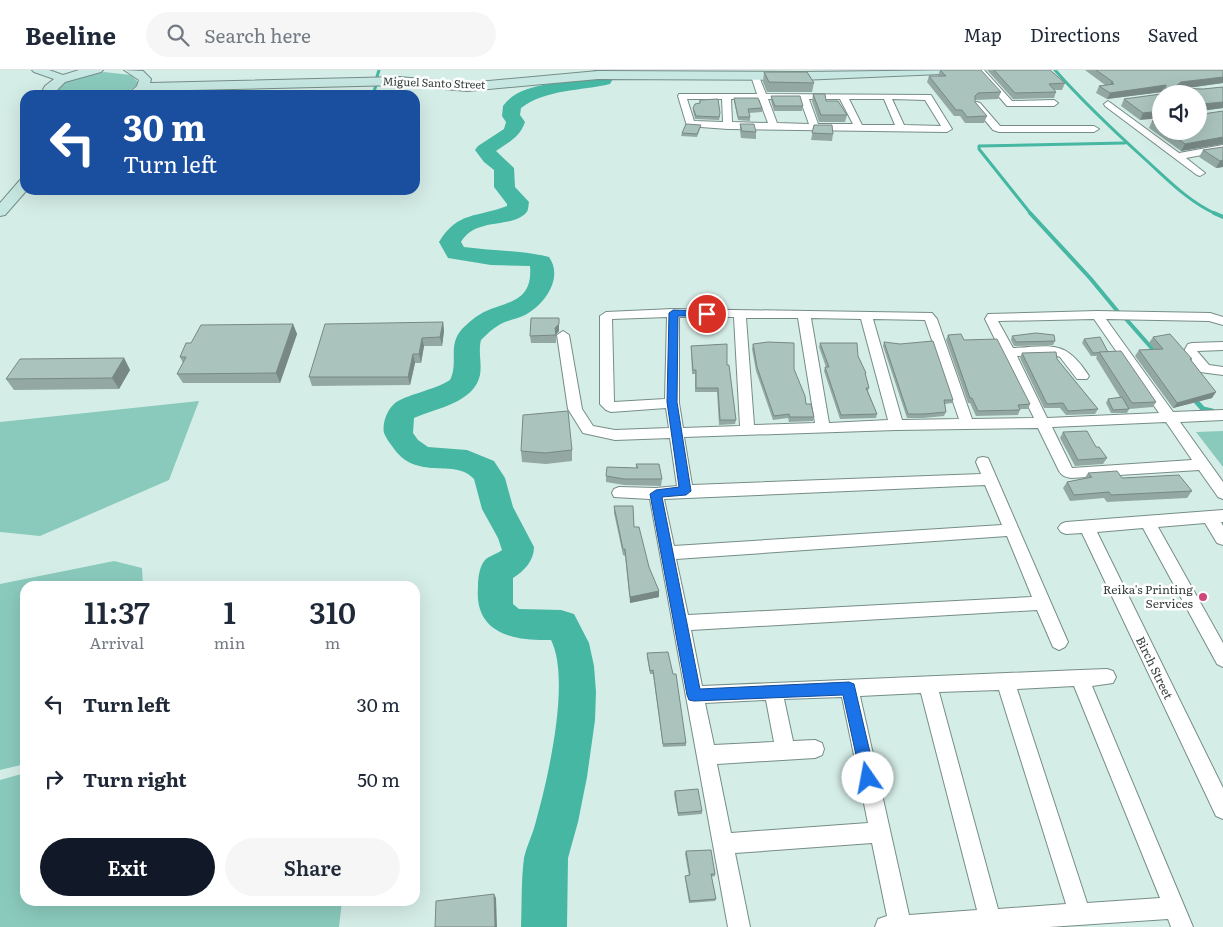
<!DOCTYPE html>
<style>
body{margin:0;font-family:Literata,serif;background:#f6f6f7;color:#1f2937;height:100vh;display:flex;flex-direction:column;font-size:19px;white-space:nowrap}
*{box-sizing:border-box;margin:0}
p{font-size:16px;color:#747a83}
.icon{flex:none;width:28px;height:28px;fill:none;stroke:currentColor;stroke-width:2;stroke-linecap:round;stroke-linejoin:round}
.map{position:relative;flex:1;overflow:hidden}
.sheet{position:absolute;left:20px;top:511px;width:400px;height:325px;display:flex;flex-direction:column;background:#fff;border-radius:15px;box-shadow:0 5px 20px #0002}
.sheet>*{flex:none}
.top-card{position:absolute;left:20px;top:20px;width:400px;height:105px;border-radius:15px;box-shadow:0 5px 20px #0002;background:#1a4fa0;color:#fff;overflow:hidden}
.fabs{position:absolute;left:1152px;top:15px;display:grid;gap:10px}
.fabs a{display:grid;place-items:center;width:55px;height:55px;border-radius:50%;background:#fff;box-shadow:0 5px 20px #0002;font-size:25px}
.pin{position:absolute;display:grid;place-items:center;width:42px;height:42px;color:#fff;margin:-21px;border:2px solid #fff;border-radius:50%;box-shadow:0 1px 5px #0007}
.me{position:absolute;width:55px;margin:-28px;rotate:348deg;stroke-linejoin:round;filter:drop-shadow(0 0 4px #0008)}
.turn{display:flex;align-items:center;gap:18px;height:105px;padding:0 20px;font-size:22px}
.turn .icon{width:65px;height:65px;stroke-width:2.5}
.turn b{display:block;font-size:35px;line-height:42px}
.eta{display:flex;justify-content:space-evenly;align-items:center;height:85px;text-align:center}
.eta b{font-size:30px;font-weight:600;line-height:35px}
.action{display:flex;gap:10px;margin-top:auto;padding:10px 20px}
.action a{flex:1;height:58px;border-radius:30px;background:#111827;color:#fff;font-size:20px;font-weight:600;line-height:58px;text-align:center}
.action a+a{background:#f6f6f7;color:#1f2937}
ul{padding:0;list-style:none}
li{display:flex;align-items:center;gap:15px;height:75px;padding:0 20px}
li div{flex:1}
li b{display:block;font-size:19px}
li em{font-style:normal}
header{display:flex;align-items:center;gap:30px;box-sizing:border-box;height:70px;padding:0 25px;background:#fff;border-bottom:1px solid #e0e1e3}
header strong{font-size:24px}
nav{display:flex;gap:28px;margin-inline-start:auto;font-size:18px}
.search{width:350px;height:45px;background:#f6f6f7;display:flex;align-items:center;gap:12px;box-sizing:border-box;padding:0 18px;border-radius:28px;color:#747a83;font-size:19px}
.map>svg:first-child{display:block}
.green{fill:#8acabc}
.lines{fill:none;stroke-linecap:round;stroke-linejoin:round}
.stream-far2{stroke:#45b7a2;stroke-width:3}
.stream-far1{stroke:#45b7a2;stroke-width:4}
.stream{stroke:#45b7a2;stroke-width:5}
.river{fill:#45b7a2;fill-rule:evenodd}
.street-casing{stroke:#768d87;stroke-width:2}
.secondary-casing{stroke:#768d87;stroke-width:2}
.street{fill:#fff;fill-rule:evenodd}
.secondary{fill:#c7e8e2;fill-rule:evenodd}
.wall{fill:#93a8a3}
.shaded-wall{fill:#788884}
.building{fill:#abc3bd;stroke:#788884}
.route{fill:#1a73e8;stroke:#114b97}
.poi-dot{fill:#cf457d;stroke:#fff;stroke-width:2}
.labels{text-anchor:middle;stroke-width:5;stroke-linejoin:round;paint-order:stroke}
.far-street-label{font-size:11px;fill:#353f3c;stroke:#fff}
.poi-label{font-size:12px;fill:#353f3c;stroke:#fff;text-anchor:end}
.street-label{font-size:12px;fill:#353f3c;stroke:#fff}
</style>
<header>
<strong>Beeline</strong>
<div class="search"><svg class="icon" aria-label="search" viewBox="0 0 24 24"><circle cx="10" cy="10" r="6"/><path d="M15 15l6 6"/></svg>Search here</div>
<nav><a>Map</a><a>Directions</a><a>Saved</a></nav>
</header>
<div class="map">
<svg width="1223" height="857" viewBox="0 0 1223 857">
<rect width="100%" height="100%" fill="#d5ede7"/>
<g class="green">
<path d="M104,2L131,5L137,11V15L123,25H56C59,8 91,4 104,2Z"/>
<path d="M199,331L169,410L40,466L0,462V352Z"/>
<path d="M1223,361V397L1196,362Z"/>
<path d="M114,491L142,498L143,516H25V694L0,700V514Z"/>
<path d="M25,703V831H342L339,857H0V710Z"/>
</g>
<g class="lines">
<g class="stream-far2">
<path d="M1055,0C1083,32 1114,61 1146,90C1168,110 1189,132 1216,144"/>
<path d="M376,10L379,0"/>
<path d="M373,25L376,15"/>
<path d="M1031,144L979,79V76L1125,73"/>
</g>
<g class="stream-far1">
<path d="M1030,143L1090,208L1119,243"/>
<path d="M1214,143L1223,147"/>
<path d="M1126,249L1156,283"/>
</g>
<path class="stream" d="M1193,328L1203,339L1212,341"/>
<path class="river" d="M593,0H611L614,7L610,14C581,21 546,19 521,38L520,45L525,52C520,67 509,72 496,81L514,98L515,117L529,132C528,136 529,140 526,143C510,159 476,147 461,172L464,177C493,181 521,180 549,187C564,208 544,235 525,245C517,249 507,250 499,255C492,259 487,264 481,270C478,281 482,293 480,305C474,333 436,338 414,348L413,363L418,370L428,377L467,380L494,391L505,408L513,437L534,477C534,491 524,501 513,508V534L519,539L561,540L574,544L589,573L594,596L596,622L595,650L587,707L578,752L568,788L567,857H521C522,834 521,811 524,788C527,775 533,764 536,751C548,708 571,610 551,570C514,571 474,564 478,517C478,509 479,497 485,490C489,486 497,484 502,480L498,468L482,439L474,409C455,387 416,413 392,376C389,372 386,368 384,363C382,354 387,340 394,334C404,325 435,320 450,310C459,292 447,276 462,259C468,253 476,246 484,242C508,231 533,232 530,196L491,195L448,188L439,172C458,141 476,148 507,136V134L494,117V100L484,92L475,80L478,76L504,59L506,52L502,46L503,36C521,10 569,14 596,7Z"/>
<defs>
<g id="street">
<path d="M976,0H984L1012,31L1054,30L1058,33L1054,36H1007Z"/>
<path d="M752,4H758L766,24L931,25L952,59L947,62L728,59L687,56L678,26L679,24H757L751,6ZM687,29H722L723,52L694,51ZM731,29H759L768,53L732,52ZM768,29H800L809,54L777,53ZM809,29H840L853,54H818ZM849,29H884L895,55H862ZM892,29L925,30L941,56L904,55Z"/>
<path d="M1108,31L1179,83L1223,75V81L1186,88L1205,103L1200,106L1197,105L1105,36L1104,34Z"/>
<path d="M977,32L980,33L1000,56H1094L1099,59L1094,62H999L993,60L974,37V33Z"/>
<path d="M673,239L932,243L937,249L972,349L1034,348L985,249L988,244L1097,241L1210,243L1223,247V255L1209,251L1106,249L1173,342L1223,340V350L1180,352L1223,412V429L1218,427L1199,400L1071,408C1066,407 1062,406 1059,401L1038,358L896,360L684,367L692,415L981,404L976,392L978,388L983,387L988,388L1068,572L1065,577L1059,580L1053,577L1037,540L691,560L702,616L1080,600L1107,599L1113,601L1116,607L1113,613L1092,616L1193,857H1171L1168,849L1049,857H875L878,849L887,846L872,773L735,783L750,857H728L650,429L614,427L612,423L614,419L619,417L656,418L677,416L670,368L615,370L583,363L568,339L557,265L563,261L569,265L582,339L593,356L615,360L669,358L666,338L611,342L606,340L600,334V246L606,242ZM667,247L665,329L614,332L612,249ZM679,247H734L740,356L683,358L679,333ZM746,248H798L815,353L754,355ZM811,248L861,249L888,350L829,353ZM873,249L925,250L959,349L902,350ZM1094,249L1159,343L1047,348L1017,286L1052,284L1060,287L1077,309H1087L1089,306C1065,269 1052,276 1013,278L998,251ZM1166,352L1192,390L1072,398L1052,357ZM985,415L1002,455L674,476L664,429ZM1007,466L1032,527L688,545L676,489ZM1074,616L1160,828L1087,833L1017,619ZM999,620L1066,834L998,839L939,622ZM921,623L977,840L909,845L860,626ZM842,627L868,753L731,763L717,694L815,688L822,685L824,679L822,673L815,670L793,671L784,629ZM766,630L774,672L714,675L705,633Z"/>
<path d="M1223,272V280L1197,281L1209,295L1223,297V305L1200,302L1184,281L1188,274L1192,273Z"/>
<path d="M1223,440V452H1221L1223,456V475L1217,473L1205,453L1158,457L1223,573V597L1217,594L1143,458L1097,462L1223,718V749L1216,746L1082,463L1066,464L1061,462L1058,458L1061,454L1066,452Z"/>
</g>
<g id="secondary">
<path d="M32,0H49L63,5L79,0H103L101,2L65,12L52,25H40L45,16L54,9L34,2Z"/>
<path d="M124,0L143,1L151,9L150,13L399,7L467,13L598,1L801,2L970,0L964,3L801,10L598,9L467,21L399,15L146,21L140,25H130L129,23L137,16L139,10Z"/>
<path d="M25,109V120H27L5,145L0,146V133L20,110Z"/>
</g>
</defs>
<use href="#street" class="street-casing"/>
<use href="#secondary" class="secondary-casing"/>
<use href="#street" class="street"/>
<use href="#secondary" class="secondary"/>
</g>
<g class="wall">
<path d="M940,0L1001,22L998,29L975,30V32L987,46L984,53H965L960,46H954L927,12L929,6H938Z"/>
<path d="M987,0H1050L1065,13L1062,20H1054L1056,22L1054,28L1013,29Z"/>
<path d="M1085,0H1223V13L1182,19H1203L1223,17V38L1201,41V42L1203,44L1223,41V74L1181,81L1149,58L1152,51L1161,50V61H1199V24H1162V22L1107,29L1096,23L1099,16L1105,15Z"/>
<path d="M764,2L814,13L812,22H767L763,12Z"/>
<path d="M813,24L826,31L847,45L845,52H819L812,31Z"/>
<path d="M1161,24L1140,50L1121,36L1124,29Z"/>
<path d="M771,26L803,36L802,41H774L771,31Z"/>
<path d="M734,28L762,38V42L749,43L750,47V51L738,50L734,31Z"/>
<path d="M700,30L720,46L719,50L695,49L693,41V38L699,33Z"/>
<path d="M740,54L756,62V69L741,68L740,61Z"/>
<path d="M701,55L700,59L697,67L681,66L682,63Z"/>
<path d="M814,55L833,64L832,71L811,70Z"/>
<path d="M1223,77V97L1216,98L1199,87L1203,80Z"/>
<path d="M559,248V261L556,265V273H531L530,266Z"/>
<path d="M443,252L444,261L442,276H424L421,293H415L410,315L312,316L309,307Z"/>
<path d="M293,254L297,264L280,313H183L177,304L183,293L180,287L191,273Z"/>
<path d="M948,265L964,270L1030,334L1028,339H1020L1018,345L976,346L970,333H968L946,270Z"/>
<path d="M1012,266L1055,271L1053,275L1014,276L1011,270Z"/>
<path d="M1153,267L1192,289L1191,290L1212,328L1173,338L1135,286L1139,280L1155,279L1149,273Z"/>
<path d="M1084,269L1108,282L1156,332L1153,337L1129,339L1127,343H1111L1106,333L1108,329L1120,327L1096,288L1097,286H1091L1082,273Z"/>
<path d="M884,272L953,330L952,333L945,334L946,342L944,346L923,348H907L883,276Z"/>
<path d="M820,273L858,286L866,303V306L869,318L868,321L877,344L876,348L840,349L824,301L825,297H826L819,277Z"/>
<path d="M753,274L794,299L806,334L814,347L813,351L789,352L788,348L773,350L756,301L752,279Z"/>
<path d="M691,276L727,295L736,350L735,354L719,355L717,322H695V304H692Z"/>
<path d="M1022,283L1057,289L1098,339L1095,344L1066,345L1060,338H1044L1020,288Z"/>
<path d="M124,288L130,300L119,319L14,320L6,309Z"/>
<path d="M1063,362L1096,377L1107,388L1103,394L1075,396L1060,368Z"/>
<path d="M572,380V391L546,394L522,392L521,381Z"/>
<path d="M636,394L662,409L661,416L624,415L606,412V406L636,398Z"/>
<path d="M1088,403L1122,408L1192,421L1187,428L1107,432L1104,428L1070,431L1063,418L1067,412L1084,409Z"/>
<path d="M614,436L634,457L649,497L659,527L630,533L625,486L623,485L614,443Z"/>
<path d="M647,583L673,604L686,673V676L663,677L653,604H650L647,587Z"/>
<path d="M675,721L702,741V744L678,746L674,724Z"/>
<path d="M686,781L715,804V806L711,807L716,829L715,831L689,833L685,808V806H689L685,784Z"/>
<path d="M261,831H281L263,833Z"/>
</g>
<g class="shaded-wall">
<path d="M1223,7V13L1178,19L1173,22L1176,16L1181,12Z"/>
<path d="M1166,15L1162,22L1107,29L1110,23Z"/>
<path d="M1223,32V38L1199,41L1202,34Z"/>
<path d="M1161,41V48L1140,50L1143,43Z"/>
<path d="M1223,67V74L1181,81L1185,74Z"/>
<path d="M1223,90V97L1216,98L1220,91Z"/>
<path d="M559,248V261L555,265V258Z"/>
<path d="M443,252L444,261L442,276L440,267Z"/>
<path d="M293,254L297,264L280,313L276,303Z"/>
<path d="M422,268L424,276L421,293L419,284Z"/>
<path d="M413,284L415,293L410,315L408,307Z"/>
<path d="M124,288L130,300L119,319L112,308Z"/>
<path d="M1216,322L1212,328L1173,338L1177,333Z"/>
<path d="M659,521V527L630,533V527Z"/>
<path d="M494,824L496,828L497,857H495Z"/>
</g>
<g class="building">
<path d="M940,0H981L1001,22L978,23L975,26V32L987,46L967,47L962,40H956L929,6H946Z"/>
<path d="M994,0H1050L1065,13L1049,14L1056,22L1015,23Z"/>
<path d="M1096,0H1223V7L1181,12L1176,16V18L1203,19L1223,17V32L1202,34L1201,36V42L1203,44L1223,41V67L1185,74L1167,61H1199V24H1165L1166,15L1110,23L1099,16L1114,14L1111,13L1113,12Z"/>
<path d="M764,2H807L814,13L769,12Z"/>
<path d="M813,24H825L826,31H838L847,45H821Z"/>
<path d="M1161,24V41L1143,43L1124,29Z"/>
<path d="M771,26H800L803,36H775Z"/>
<path d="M734,28H758L762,38L748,39L750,47H738Z"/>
<path d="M718,29L720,43L719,47L696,46L693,38L695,34L700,33V30Z"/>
<path d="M1161,50V57L1152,51Z"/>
<path d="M686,54L701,55L697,64L682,63Z"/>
<path d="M740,54H754L756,62L742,61Z"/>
<path d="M814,55H832L833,64L812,63Z"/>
<path d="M1223,77V90L1220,91L1203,80Z"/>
<path d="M531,248H559V254L555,258L556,265L530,266Z"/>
<path d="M443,252L440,267L422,268L419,284H413L408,307H309L325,254Z"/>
<path d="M293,254L276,303L177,304L186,287H180L186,273H191L201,255Z"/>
<path d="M1036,263L1054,265L1055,271L1016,272L1012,266Z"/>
<path d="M961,264L964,270L997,269L1030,334L1018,335L1020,340L978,341L972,328H970L948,265Z"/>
<path d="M1170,264L1192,289H1190L1216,322L1177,333L1175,330L1139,280L1163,279L1153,267Z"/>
<path d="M1100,267L1108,282L1093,283L1084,269Z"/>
<path d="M933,271L953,330H944L946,342L924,344H908L884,272L900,274Z"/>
<path d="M768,272L794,273V299L805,326L806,334H811L814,347H790L789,344L774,346L757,297L753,274Z"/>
<path d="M820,273H857L858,286L866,303H865L869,318H866L877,344L841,345L825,297H829Z"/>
<path d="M727,274V295H729L736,350H720L718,318H696V300H693L691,276Z"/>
<path d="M1121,281L1156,332L1132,333L1099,282Z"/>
<path d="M1056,282L1057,289L1098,339L1068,341L1063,333L1047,334L1022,283Z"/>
<path d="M124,288L112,308L6,309L20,289Z"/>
<path d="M1122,327L1129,339L1113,340L1108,329Z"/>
<path d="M568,341L572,380L545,383L521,381L523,345Z"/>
<path d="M1087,361L1096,377H1099L1107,388L1078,390L1063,362Z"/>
<path d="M636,394H659L662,409H624L606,406L607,397L638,398Z"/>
<path d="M1117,401L1122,408L1179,405L1192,421L1111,425L1109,422L1074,425L1067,412L1092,407L1088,403Z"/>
<path d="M614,436H633L634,457H639L649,497L659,521L630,527L625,479H623Z"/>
<path d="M668,582L673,604H676L686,673L663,674L653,600L650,601L647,583Z"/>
<path d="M698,719L702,741L678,743L675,721Z"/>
<path d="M711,780L715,804H711L716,829L690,831L685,806L690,805L686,781Z"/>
<path d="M494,824L495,857H435L436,831Z"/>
</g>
<path class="route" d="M673,240L707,241L711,244L707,246H678L677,332L691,421L686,425L662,427L700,619L849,612L854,614L876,708L873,713L868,715L863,713L861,708L843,625L694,631L689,630L687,625L650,424L656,420L679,417L667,332L669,243Z"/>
<circle class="poi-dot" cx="1203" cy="527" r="5"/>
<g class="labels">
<g class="far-street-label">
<text transform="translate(434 13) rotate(2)" y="4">Miguel Santo Street</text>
</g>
<g class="poi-label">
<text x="1193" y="524">Reika's Printing<tspan x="1193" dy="14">Services</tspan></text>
</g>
<g class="street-label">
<text transform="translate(1154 598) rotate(64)" y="4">Birch Street</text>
</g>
</g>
</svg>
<div class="fabs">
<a><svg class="icon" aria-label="sound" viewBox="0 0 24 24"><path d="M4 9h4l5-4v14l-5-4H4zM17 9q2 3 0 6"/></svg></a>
</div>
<div class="pin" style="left:707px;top:244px;background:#d93025"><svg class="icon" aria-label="arrive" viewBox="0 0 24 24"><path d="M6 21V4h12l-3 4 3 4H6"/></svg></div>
<svg class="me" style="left:868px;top:708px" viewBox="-20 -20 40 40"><circle r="19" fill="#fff"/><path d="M0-13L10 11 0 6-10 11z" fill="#1a73e8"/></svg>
<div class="top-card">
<div class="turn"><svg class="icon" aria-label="left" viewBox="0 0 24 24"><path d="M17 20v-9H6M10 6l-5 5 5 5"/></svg><div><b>30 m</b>Turn left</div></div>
</div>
<section class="sheet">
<div class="eta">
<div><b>11:37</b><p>Arrival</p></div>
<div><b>1</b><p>min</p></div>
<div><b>310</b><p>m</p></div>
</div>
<ul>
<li><svg class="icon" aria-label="left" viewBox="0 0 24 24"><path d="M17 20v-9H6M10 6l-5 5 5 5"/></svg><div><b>Turn left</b></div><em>30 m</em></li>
<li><svg class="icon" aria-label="right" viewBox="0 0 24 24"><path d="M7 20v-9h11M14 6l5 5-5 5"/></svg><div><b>Turn right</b></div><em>50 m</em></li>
</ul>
<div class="action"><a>Exit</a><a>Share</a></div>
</section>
</div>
